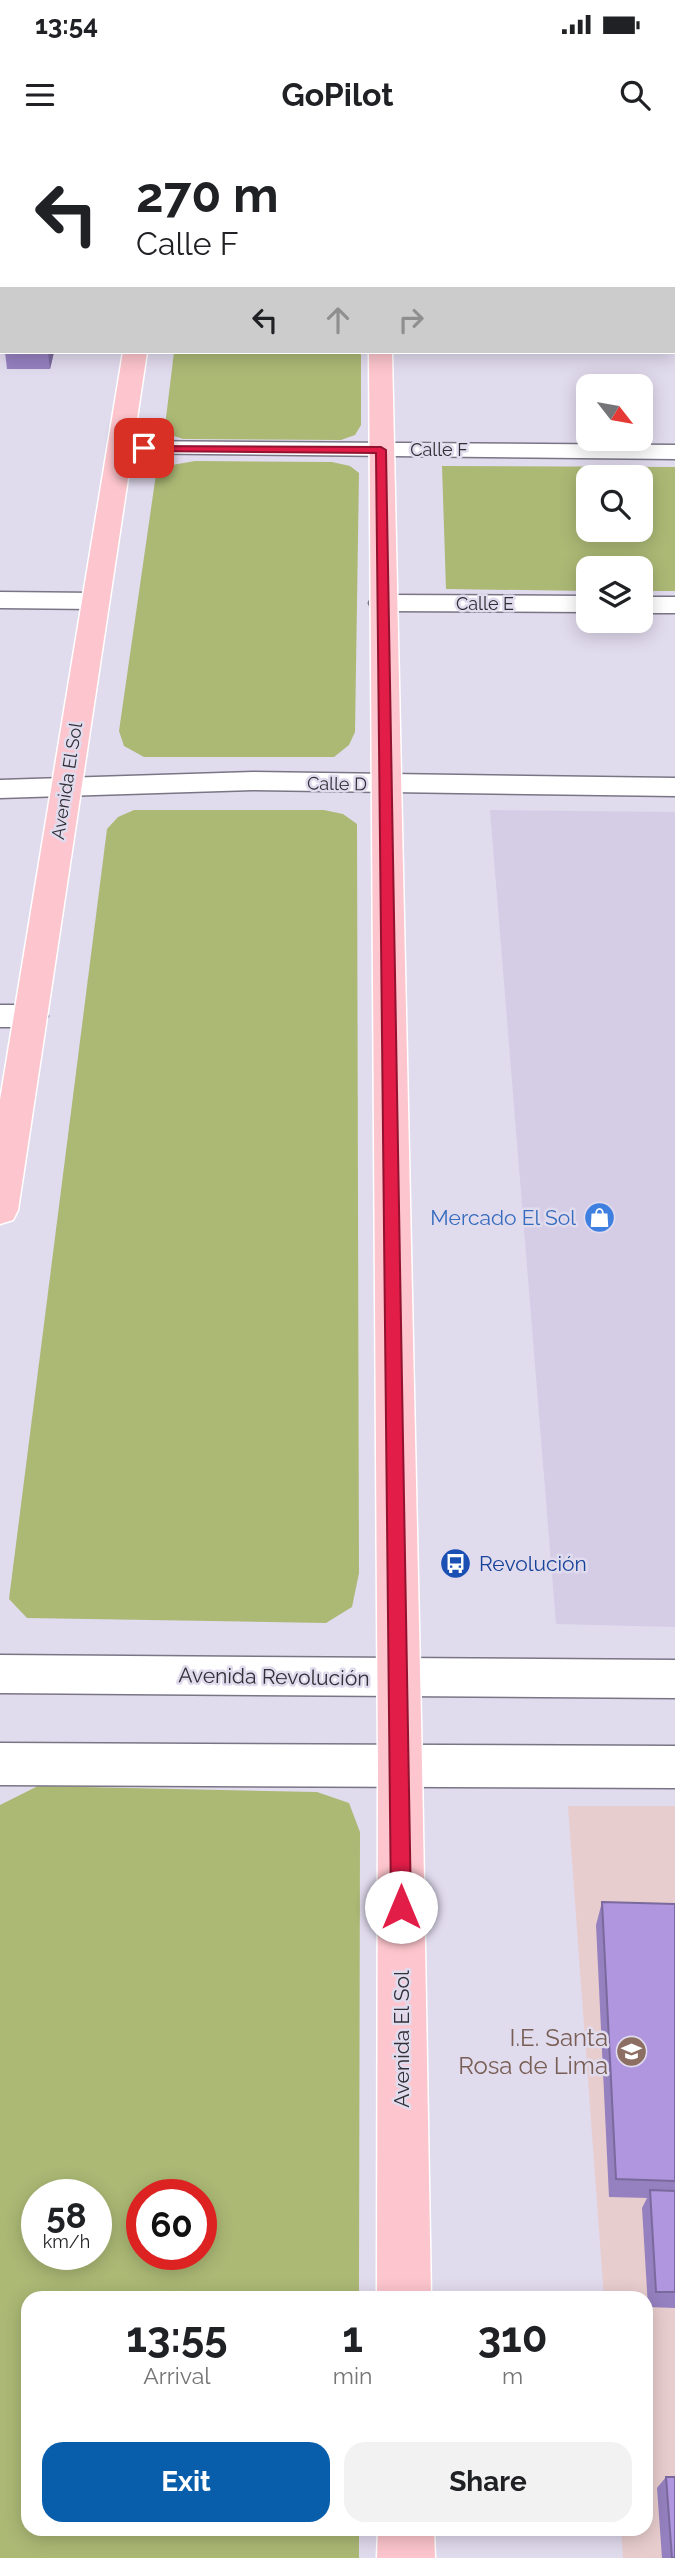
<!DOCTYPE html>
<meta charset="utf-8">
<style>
body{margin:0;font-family:Raleway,sans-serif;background:#f2f2f2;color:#202124;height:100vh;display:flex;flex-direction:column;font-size:26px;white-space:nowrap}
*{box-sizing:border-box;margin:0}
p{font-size:23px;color:#757577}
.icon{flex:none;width:38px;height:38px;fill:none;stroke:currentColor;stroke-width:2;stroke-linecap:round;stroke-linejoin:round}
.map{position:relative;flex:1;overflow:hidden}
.panel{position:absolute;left:21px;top:2151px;width:632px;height:245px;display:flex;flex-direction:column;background:#fff;border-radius:21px;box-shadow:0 4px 18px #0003}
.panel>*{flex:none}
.banner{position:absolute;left:0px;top:0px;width:676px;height:214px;box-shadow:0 4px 18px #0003;background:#fff;color:#202124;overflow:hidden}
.needle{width:46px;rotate:121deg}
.buttons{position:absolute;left:576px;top:234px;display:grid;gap:14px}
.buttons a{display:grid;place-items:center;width:77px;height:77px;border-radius:14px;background:#fff;box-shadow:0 4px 18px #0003;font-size:35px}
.speed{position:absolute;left:21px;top:2039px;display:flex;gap:14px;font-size:35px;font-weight:700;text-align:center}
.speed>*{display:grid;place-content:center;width:91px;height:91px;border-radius:50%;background:#fff;box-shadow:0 4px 18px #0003;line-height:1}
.speed small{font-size:18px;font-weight:400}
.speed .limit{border:10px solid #d22;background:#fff;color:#111}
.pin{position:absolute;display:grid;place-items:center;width:60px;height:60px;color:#fff;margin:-30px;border-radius:14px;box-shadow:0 4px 10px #0006}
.me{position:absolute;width:77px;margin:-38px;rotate:0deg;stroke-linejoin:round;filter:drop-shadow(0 0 5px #0008)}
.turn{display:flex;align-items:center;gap:24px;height:147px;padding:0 21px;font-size:32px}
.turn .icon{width:91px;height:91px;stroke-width:2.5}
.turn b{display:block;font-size:49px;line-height:60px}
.lanes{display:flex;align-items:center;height:66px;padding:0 21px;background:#0003;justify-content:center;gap:35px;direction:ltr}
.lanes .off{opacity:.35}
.eta{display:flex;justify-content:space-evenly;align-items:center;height:119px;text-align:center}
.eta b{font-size:42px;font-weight:700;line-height:49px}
.cta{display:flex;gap:14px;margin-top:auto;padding:14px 21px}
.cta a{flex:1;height:80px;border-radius:21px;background:#095eac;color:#fff;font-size:28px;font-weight:700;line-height:80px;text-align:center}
.cta a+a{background:#f2f2f2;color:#202124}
.status{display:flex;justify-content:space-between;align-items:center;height:49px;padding:0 35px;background:#fff;direction:ltr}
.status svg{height:19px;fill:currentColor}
header{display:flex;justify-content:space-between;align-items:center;height:91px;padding:0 21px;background:#fff;font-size:32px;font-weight:700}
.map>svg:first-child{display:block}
.built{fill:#d5cde6}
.education{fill:#e8cdce}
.green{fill:#acb975;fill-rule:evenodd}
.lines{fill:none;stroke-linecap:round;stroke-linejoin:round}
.street-casing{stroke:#7a7585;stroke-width:3}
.secondary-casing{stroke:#7a7585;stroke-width:3}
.primary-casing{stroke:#fff;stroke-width:3}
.street{fill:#fff;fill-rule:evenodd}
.secondary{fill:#fff;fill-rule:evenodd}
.primary{fill:#fdc5cd;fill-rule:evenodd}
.wall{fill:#9681c0}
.shaded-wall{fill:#7a699c}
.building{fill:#af96df;stroke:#7a699c;stroke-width:2}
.route{fill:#e11d48;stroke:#92132f;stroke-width:2}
.labels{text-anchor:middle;stroke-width:5;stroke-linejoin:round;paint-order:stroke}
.far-street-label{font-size:18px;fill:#312f36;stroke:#e1dbee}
.shop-label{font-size:21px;fill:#366cbe;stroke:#e1dbee;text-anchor:end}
.transit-label{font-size:21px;fill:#164399;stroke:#e1dbee;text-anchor:start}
.street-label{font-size:21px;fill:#312f36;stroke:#e1dbee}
.near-education-label{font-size:24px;fill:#785e54;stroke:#e1dbee;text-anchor:end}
</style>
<div class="status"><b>13:54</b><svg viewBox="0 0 49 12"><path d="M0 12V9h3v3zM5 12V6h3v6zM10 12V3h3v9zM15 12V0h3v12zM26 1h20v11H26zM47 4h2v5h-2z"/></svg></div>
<header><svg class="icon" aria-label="menu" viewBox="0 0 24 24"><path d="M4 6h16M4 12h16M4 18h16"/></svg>GoPilot<svg class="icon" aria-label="search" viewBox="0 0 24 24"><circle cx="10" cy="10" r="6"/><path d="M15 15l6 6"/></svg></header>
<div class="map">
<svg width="675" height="2418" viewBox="0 0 675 2418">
<rect width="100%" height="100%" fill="#e1dbee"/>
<path class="built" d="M490,670L675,672V1487L556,1484Z"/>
<path class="education" d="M568,1666H675V2418H623L621,2389H646V2158H604Z"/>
<g class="green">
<path d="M174,212H361V285L355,295L341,300L183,299L168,294L165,286Z"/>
<path d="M195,321L332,322L350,326L359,333L355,592L349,605L334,617H144L124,606L119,591L156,334L172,325Z"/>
<path d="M442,326L675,327V451H641L640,429H588V451L446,449ZM588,338H640V390H588Z"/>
<path d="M134,670H324L343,674L357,684L359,1433L352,1467L326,1483L27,1478L9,1459L107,689L118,677Z"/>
<path d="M38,1646L317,1652L349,1663L360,1692L359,2158H28V2389H359V2418H0V1665ZM96,2054V2114H37V2054ZM201,2054V2114H142V2054Z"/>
</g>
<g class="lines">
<defs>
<g id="street">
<rect x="646" y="0" width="20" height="2"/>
<rect x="674" y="75" width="1" height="18"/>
<path d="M120,301L675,305V319L111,313L108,308L111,303Z"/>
<path d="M0,452L95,453L105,455L108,461L105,467L95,469L0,468Z"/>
<path d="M382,455L588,456V472L382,471L372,469L369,463L372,457Z"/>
<rect x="640" y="457" width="35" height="16"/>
<path d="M253,632L675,638V656L253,650L0,658V640Z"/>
<path d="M0,865H31L43,868L48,876L43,884L31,887H0Z"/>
</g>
<g id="secondary">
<rect x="0" y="159" width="2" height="14"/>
<rect x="674" y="184" width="1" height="14"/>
<path d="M0,1515L675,1520V1558L0,1553Z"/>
<path d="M0,1603L675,1606V1648L0,1645Z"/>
</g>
<g id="primary">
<rect x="158" y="0" width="20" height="2"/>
<rect x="369" y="0" width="20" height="2"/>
<path d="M123,212H147L18,1070L13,1080L0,1084V960Z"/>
<path d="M369,212H392L422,1626L431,2158H377L378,1626Z"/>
<path d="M378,2389H434L435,2418H377Z"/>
</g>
</defs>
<use href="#street" class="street-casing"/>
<use href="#secondary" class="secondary-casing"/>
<use href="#primary" class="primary-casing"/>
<use href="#street" class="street"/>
<use href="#secondary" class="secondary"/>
<use href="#primary" class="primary"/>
</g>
<g class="wall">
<rect x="44" y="0" width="54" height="2"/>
<rect x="0" y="66" width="2" height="25"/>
<path d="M5,212H54L50,229H7Z"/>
<path d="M602,1762L675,1764V2168L648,2167L642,2068L647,2058L609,2057L596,1785Z"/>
<path d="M666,2337L675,2418H662L657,2348Z"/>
</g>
<path class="shaded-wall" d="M48,212H54L50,229Z"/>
<g class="building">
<path d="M44,0H96V1Z"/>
<rect x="0" y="66" width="2" height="12"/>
<path d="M602,1762L675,1764V2041L616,2039Z"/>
<path d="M650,2050L675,2051V2152H656Z"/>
<path d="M666,2337H675V2418H672Z"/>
</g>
<path class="route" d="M140,306L381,307L386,310L411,1767L408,1774L401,1777L394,1774L391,1767L376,313L144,311L139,308Z"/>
<defs>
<symbol id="shop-disc" viewBox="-11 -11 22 22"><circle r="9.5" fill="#3f7fe0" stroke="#e1dbee"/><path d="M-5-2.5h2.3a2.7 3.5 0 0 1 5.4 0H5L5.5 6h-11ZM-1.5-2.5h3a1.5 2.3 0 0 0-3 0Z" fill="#fff"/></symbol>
<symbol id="bus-disc" viewBox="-11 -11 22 22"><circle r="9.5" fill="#1a4fb4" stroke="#e1dbee"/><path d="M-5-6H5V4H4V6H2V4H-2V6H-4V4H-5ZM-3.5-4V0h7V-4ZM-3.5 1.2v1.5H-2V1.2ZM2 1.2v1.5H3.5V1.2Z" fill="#fff"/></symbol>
<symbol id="school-disc" viewBox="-11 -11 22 22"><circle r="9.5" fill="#8d6e63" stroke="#e1dbee"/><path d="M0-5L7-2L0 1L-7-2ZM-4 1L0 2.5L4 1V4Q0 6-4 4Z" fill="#fff"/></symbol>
</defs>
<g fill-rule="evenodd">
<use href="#shop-disc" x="582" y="1060" width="35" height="35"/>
<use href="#bus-disc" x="438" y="1406" width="35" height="35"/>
<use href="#school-disc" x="614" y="1894" width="35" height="35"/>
</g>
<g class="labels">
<g class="far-street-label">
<text x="439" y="316">Calle F</text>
<text x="485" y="470">Calle E</text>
<text transform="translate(67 641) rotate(-81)" y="6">Avenida El Sol</text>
<text transform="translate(337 644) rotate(1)" y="6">Calle D</text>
</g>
<g class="shop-label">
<text x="576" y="1085">Mercado El Sol</text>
</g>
<g class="transit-label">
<text x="479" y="1431">Revolución</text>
</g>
<g class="street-label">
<text transform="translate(274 1537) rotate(1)" y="7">Avenida Revolución</text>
<text transform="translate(402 1899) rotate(-90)" y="7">Avenida El Sol</text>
</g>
<g class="near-education-label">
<text x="608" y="1906">I.E. Santa<tspan x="608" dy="28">Rosa de Lima</tspan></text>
</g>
</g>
</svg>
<div class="buttons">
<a><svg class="needle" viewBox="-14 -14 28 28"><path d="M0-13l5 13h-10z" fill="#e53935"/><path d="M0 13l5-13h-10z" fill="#757577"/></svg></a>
<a><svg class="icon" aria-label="search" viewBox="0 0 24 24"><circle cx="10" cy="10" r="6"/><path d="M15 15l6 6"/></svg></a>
<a><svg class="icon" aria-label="layers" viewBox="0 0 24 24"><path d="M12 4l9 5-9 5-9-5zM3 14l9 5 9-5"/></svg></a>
</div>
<div class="speed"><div>58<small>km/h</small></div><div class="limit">60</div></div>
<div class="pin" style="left:144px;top:308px;background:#d93025"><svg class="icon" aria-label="arrive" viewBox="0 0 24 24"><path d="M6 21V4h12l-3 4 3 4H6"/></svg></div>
<svg class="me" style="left:401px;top:1767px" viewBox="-20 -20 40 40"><circle r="19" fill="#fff"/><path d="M0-13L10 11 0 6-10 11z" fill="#e11d48"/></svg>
<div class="banner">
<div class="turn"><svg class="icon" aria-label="left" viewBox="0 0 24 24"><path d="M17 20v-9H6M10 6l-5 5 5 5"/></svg><div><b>270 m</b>Calle F</div></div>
<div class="lanes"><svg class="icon" aria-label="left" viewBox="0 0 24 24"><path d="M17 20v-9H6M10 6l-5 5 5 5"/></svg><svg class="icon off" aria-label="ahead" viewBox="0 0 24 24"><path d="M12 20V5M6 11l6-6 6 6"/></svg><svg class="icon off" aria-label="right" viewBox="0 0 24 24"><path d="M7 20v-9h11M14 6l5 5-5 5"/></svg></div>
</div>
<section class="panel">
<div class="eta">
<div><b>13:55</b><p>Arrival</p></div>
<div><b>1</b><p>min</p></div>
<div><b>310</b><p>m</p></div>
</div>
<div class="cta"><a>Exit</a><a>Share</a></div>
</section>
</div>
